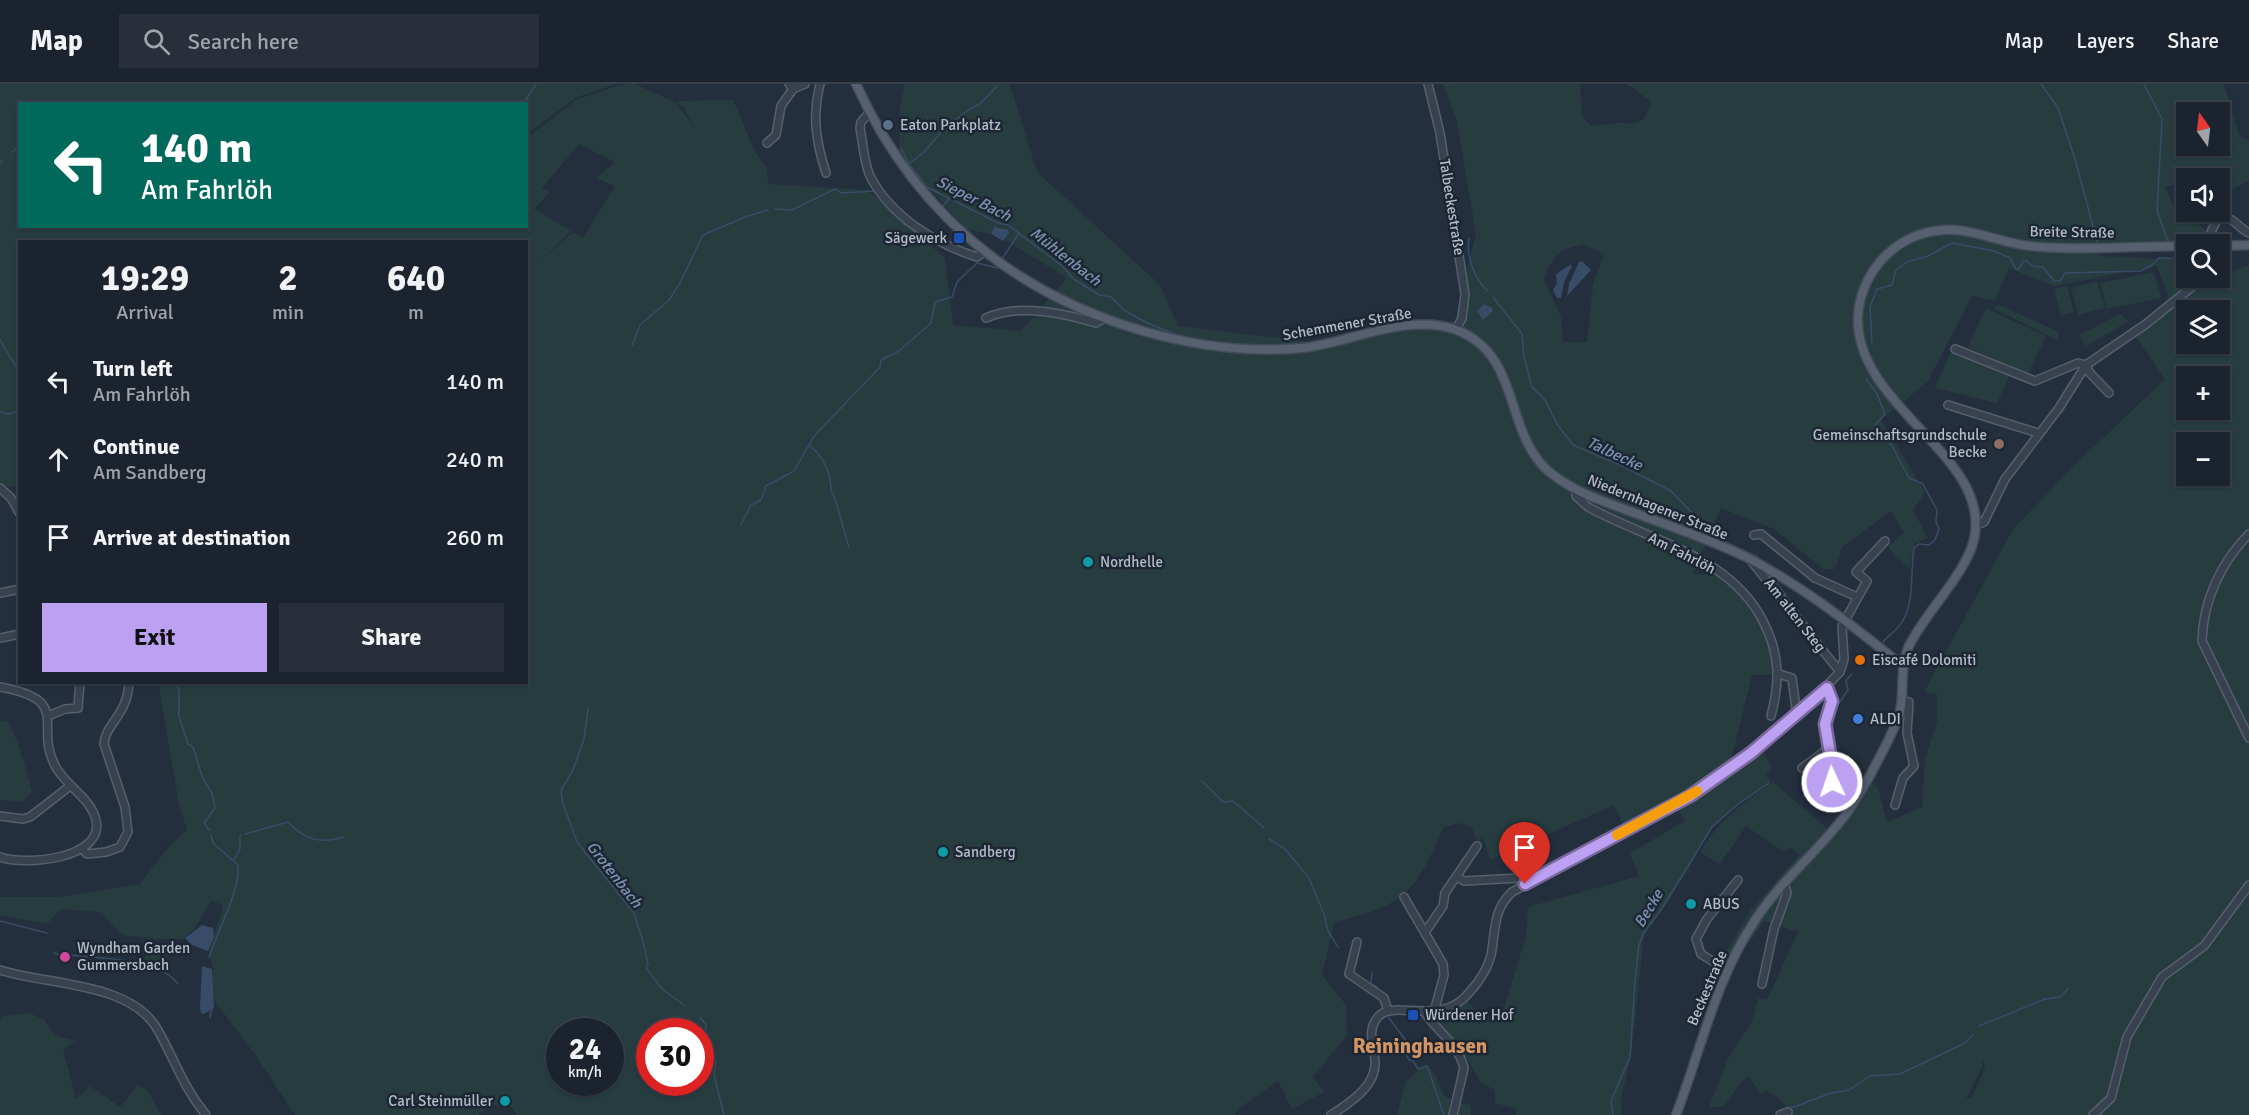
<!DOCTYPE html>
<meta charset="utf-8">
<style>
body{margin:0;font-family:Signika,sans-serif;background:#282f3a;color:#f1f3f6;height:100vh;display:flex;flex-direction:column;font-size:22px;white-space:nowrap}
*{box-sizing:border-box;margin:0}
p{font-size:20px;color:#a0a4aa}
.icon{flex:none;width:33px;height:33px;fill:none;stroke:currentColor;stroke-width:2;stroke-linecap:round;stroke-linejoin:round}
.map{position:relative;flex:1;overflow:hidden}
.panel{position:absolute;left:18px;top:156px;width:510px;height:444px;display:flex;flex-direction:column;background:#1b232e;border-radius:0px;box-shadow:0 2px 4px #0004,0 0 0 2px #39404a}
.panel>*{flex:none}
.guide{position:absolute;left:18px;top:18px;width:510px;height:126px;border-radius:0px;box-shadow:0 2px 4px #0004,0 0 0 2px #39404a;background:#00695c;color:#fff;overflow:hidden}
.needle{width:39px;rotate:346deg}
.buttons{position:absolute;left:2176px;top:18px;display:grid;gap:12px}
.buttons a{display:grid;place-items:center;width:54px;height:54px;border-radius:0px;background:#1b232e;box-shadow:0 2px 4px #0004,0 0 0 2px #39404a;font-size:30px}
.speed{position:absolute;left:546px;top:934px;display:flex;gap:12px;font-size:30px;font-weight:700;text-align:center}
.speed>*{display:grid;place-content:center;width:78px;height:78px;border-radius:50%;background:#1b232e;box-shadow:0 2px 4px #0004,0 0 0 2px #39404a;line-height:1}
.speed small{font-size:15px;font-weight:400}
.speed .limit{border:9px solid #d22;background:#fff;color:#111}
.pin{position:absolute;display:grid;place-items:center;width:51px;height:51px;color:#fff;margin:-62px -26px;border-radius:50% 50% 50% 0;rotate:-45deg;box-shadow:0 0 6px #0007}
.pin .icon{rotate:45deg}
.me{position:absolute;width:66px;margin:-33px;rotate:357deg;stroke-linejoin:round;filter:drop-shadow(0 0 4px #0008)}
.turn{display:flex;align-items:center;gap:21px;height:126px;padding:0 24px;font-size:27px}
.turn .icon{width:78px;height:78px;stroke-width:2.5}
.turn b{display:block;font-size:42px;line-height:51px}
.eta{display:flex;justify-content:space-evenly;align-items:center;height:102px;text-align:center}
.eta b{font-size:36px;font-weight:700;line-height:42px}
.cta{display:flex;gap:12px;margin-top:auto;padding:12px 24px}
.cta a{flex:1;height:69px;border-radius:0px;background:#bca0f2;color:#111;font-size:24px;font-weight:700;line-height:69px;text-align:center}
.cta a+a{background:#282f3a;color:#f1f3f6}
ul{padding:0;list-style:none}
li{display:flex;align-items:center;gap:18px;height:78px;padding:0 24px}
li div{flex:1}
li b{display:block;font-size:22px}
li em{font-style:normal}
header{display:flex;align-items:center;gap:36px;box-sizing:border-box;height:84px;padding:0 30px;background:#1b232e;border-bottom:2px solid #39404a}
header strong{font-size:28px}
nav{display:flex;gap:33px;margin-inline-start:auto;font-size:21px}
.search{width:420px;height:54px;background:#282f3a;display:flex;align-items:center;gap:15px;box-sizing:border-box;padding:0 21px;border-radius:0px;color:#a0a4aa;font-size:22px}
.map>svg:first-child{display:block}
.green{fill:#263c3f;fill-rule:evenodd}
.water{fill:#394c67}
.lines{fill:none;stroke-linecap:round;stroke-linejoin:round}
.stream{stroke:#394c67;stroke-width:1.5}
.minor-casing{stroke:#565f6c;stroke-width:10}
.major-casing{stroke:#414a57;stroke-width:11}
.minor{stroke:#38414e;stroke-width:7}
.major{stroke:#56606e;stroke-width:8}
.route-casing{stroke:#7a689d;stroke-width:15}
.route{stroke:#bca0f2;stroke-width:10}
.slow{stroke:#f59e0b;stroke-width:10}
.service-dot{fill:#5c6f8a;stroke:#1d2633;stroke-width:2}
.transit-dot{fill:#1a4fb4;stroke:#1d2633;stroke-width:2}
.education-dot{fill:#8d6e63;stroke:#1d2633;stroke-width:2}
.culture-dot{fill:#0f9aa8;stroke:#1d2633;stroke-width:2}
.food-dot{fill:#e8710a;stroke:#1d2633;stroke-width:2}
.shop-dot{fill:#3f7fe0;stroke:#1d2633;stroke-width:2}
.hotel-dot{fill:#d1479c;stroke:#1d2633;stroke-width:2}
.labels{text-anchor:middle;stroke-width:5;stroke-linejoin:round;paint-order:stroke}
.poi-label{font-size:15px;fill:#b4bcc9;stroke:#1d2633;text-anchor:start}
.street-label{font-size:15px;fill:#b4bcc9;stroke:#1d2633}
.water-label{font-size:16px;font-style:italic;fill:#7c92b1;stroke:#1d2633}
.district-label{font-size:21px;font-weight:bold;fill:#d59563;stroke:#1d2633}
</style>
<header>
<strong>Map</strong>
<div class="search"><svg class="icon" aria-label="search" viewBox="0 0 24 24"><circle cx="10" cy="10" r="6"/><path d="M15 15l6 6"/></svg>Search here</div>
<nav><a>Map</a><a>Layers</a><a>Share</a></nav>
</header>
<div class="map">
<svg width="2249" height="1031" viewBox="0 0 2249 1031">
<rect width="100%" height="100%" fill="#242f3e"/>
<g class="green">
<path d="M0,0H616L577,13L527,50L526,20H20V142H526L527,54L576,16L619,1L635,0L677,19L695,45L684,24L676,17L733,16L755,68L767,84L768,100L868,106L945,174L953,241L1021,247L1067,194L999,152L966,145L899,70L900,24L905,0H1010L1037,88L1160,201L1178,242L1312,258L1455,237L1476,150L1457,37L1443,0H1580L1582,32L1591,42C1601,41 1611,39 1621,39C1642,41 1644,37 1652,18L1627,0H2224L2239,52L2249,56V97L2220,111V94H2187V98L2165,103L2173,121L2208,148L2206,157L2100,158L2099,172L2187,176V194H2220V189L2224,191L2249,181V1031H1785L1786,1022L1775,1011L1764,1007L1762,1011L1748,991L1722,1023H1709L1730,970L1752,938L1758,914L1767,916L1798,848L1764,837L1750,858L1747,857L1760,835L1851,731L1869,697L1878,704L1887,738L1922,723L1925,675L1937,638V610L1924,608L2013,445L2077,379L2165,295L2131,246L2169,214L2157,182L2054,202L2009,184L1995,217L1972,212L1928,297L1881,336L1925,408L1913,426L1928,454L1915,459L1909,484L1888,464L1904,448L1891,427L1842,463L1835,485H1823L1774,445L1721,424L1693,490L1719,491L1742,510L1769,552L1778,591H1752L1730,680L1687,710L1625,745L1614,721L1490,776L1483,753L1478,759L1472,744L1459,739L1444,743C1414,809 1407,821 1334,838L1322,891L1346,921L1347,951L1313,993L1324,1008L1292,1025L1278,997L1241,1023L1235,1031H516L512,1023L494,1021L478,1031H295L254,969L213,915V883L209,866L223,823L221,820L211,817L194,845L183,855H156L123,851L99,828L61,825L47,840L0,831V813H59L140,800L171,760L187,746L179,720L159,604L156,599L526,598V158H20L19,401L7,403L0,398ZM2187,28H2220V62H2187ZM579,60L615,78L596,94L615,102L583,154L573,148L538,179L571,147L534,125L550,108L542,104ZM1583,160L1604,170L1593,201L1587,258H1563L1561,233L1544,195C1553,172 1558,166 1583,160ZM2187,226H2220V260H2187ZM2187,292H2220V326H2187ZM2187,358H2220V392H2187ZM560,948H610V999H560ZM650,948H700V999H650ZM1982,972L1985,984L1972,1013L1966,1015L1982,983Z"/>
<path d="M2154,188L2161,214L2107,225L2100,199Z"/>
<path d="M2097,197L2105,224L2078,231L2071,204Z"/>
<path d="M2067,201L2074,228L2061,232L2054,205Z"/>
<path d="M1997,220L2059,248L2057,256L1994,225Z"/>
<path d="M1986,224L2046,252L2027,291L1968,263Z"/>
<path d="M2120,230L2129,237L2086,262L2079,251Z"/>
<path d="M1951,268L2009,292L1997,319L1935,304Z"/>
<path d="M0,637L8,638C20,660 26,685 32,709L22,718L0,716Z"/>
<path d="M1761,663L1772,684L1766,691L1772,697L1737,721L1711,744L1685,791L1644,852L1631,973L1621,1015L1622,1031H1516L1517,1025L1495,1019V1006L1480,998L1470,979L1433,933L1448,930L1466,916L1490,939L1502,931L1526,852L1528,823L1639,792L1630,769L1685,737L1677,722Z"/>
<path d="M1773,698L1829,746L1803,772L1754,832L1729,879L1722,875L1750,827L1800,770L1790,763L1784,768L1746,742L1720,780L1700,768C1719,737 1744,718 1773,698Z"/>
<path d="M148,860L168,864L164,883L155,881V877L154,881L144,879Z"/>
<path d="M29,929L45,936L54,951L75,957L63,966L76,1015L90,1002L120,1023L138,1001L147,1006L161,1031H0V936L2,932Z"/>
<path d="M1426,980L1436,992L1444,1012L1451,1015L1448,1031H1397L1406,997Z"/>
<path d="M1455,1018L1471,1021V1031H1453Z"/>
</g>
<g class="water">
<path d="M994,143L1008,146L1009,149L1003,157L991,150Z"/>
<path d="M1582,177L1591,186L1567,212L1569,200L1579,178Z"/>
<path d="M1570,181L1572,182L1564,198L1561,214H1557L1553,206L1557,199L1556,190Z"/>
<path d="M1484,220L1492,224L1493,227L1483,236L1477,227Z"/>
<path d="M202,841L213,844L214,853L208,867L192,861L185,854Z"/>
<path d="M202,882L212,885L214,924L204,930L201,929L200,924Z"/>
</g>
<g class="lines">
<g class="stream">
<path d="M1448,0V1"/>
<path d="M2041,0L2058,24L2075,75L2097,157"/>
<path d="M2144,0L2162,35L2157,127L2168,157"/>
<path d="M523,20L536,0"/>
<path d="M901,64L909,80L927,103L998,139L1008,141L1061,181L1075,196L1099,211L1111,213L1124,226L1145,238L1177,251L1196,255"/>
<path d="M12,68L20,62"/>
<path d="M0,79L3,76"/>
<path d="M910,79L924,68L943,46L968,26L980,20L997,2"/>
<path d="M884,118L905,141"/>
<path d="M942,123L949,115"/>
<path d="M775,125L792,126L835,105L841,109L875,107"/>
<path d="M1469,154C1466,172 1474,195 1488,207"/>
<path d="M1002,175L1019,149"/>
<path d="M1493,213L1522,250L1524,273L1532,303L1545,316L1557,340L1573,361L1622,382L1671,407L1715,453L1758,473"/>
<path d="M0,256L18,286"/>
<path d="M1872,259L1870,223L1877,205L1892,201L1896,186L1907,178L1928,172L1952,159L1994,167L2010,174L2016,185H2019L2023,177H2027L2032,182L2043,183L2054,197H2060L2065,189L2140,187L2151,182L2159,174L2187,175"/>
<path d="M632,262L640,241L669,216L680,199L703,151L745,133L768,126"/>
<path d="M1866,295L1877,310L1885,330L1875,341L1892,362L1909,394L1923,400L1937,426L1936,438L1939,445L1935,456L1929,461L1919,460L1914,464C1910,487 1915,518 1902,538C1898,545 1889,551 1883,558"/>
<path d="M0,328L8,330L20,327"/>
<path d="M810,362C824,373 831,390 831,407C837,413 844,451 849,463"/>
<path d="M741,441L751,421L761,416L766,402L794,387L814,352L880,283L881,276L899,267L931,239L935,218L952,213L957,198L977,179L998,184"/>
<path d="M1775,497L1838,580"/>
<path d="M175,598L179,606V632L188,660L193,663L203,695L212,709L215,724L204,739L209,746"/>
<path d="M588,625L584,655L573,686L561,706L562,717L577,758L634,829L644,861L648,880L646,884L662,905L684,921"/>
<path d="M1830,632L1848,606L1846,596L1852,590"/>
<path d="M1829,637L1830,650"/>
<path d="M1202,697L1223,718L1233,717L1264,744"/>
<path d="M245,750L288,738C305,756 320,760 343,753"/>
<path d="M1269,755L1285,765L1309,794L1324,830L1328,847L1338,863"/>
<path d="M234,776L240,765V751"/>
<path d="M0,837L47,849"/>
<path d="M54,869L60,871"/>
<path d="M71,871C99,875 161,874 178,900"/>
<path d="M209,874C216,849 241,806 238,781L213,759L211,751"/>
<path d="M1372,889L1371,900L1377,903"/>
<path d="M210,933L212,925"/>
<path d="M700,933L706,941L705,951L713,964L716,977L714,991L724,1031"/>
<path d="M1389,934L1410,962L1405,968L1409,976L1413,977L1418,985L1427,982L1444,1031"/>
<path d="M1979,942L2045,915L2060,913L2068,905"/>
<path d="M1791,1024L1831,1009L1849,1006L1870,992L1900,990L1963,960L1973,951"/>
<path d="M1613,1031L1611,1017L1630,973L1635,896L1639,861L1644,848L1661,826L1712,743L1737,721L1769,699"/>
</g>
<defs>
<g id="minor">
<path d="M789,0L793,5L805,0"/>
<path d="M820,0C812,33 816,58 826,89"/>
<path d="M1428,0L1440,49L1465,210L1462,234L1456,246"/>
<path d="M869,29L861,38L860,44C863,59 864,81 871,94C892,133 936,160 977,173L984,168"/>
<path d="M767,59L776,51L781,22L793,5"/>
<path d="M2211,160V148L2217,136C2233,129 2236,143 2249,149"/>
<path d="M986,234C1018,219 1063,229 1096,239L1103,235"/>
<path d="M1955,265L2035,297L2078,279L2086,281L2089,288L2109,309"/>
<path d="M1948,321L2038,349"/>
<path d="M0,404L11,414L20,430"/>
<path d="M1576,405V412L1588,423C1649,457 1731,471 1764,539C1780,571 1780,598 1771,632"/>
<path d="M1977,441L1984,438L2005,395L2059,324L2086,281L2146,240L2203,194"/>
<path d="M2249,450C2221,478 2203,517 2202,557L2249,654"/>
<path d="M1754,451L1761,450L1815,494L1857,513"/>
<path d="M1752,478L1840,588"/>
<path d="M0,509L20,505"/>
<path d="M0,554L20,550"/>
<path d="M1779,590L1792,594L1797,632"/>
<path d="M0,603C76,617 31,642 57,685C68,703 91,715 96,736C105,775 25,782 0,773"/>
<path d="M1827,604L1832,617L1825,640L1834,693L1831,698"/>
<path d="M48,632L65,625L78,624L80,598"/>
<path d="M1802,684L1829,664"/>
<path d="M1895,721L1903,694L1914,682L1907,649L1909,618L1901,616"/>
<path d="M0,732L23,735L30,733L70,702"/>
<path d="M82,765L87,770L106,768L120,763L128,748L125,723L104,660C105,640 128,631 129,598"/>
<path d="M1457,793L1464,797L1519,794L1525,800"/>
<path d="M1404,813L1443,880L1444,891L1434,928"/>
<path d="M1426,847L1443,822L1445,809L1477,762"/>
<path d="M1357,858L1349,890L1384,914L1388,927"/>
<path d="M0,886C47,901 128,898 156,943C175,975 181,1000 206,1031"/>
<path d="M1728,887L1701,870L1696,855L1707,835L1738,796"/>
<path d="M1762,900L1774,845L1787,809L1784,799"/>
<path d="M1425,929C1438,948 1458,960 1464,984L1453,1031"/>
<path d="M1331,1031C1348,1020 1374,1004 1375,981C1376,964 1365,948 1378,933C1393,915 1436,941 1464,914C1475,903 1487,887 1491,871C1496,847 1492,827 1512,808L1690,712L1797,632L1840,588L1844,575L1842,542L1867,497L1856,488L1885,457"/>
<path d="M1780,1031L1788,1028"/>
<path d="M2093,1031L2111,1014L2127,953L2162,893L2204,862L2249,801"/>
</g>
<g id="major">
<path d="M856,0C914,127 1010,208 1143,247C1195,262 1248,269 1302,264C1350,259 1406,229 1454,245C1521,269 1503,343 1546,385C1570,407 1603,417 1632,428C1670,442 1709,455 1746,473C1799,500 1848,538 1894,575L1903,578"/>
<path d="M2220,162L2249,161"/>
<path d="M1676,1031C1701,966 1715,897 1754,838C1780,797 1819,767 1847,729C1862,708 1887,661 1897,637C1907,613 1897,585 1910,560C1926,528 1967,488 1974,455C1993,372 1854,323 1858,232C1859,213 1867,194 1879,179C1893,162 1913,150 1935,147C1969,141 1997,159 2030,162C2082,167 2135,162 2187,162"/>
</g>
</defs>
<use href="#minor" class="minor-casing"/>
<use href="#major" class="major-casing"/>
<use href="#minor" class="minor"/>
<use href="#major" class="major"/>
</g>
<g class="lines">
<defs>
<path id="route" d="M1525,800L1690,712L1751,669L1827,604L1832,617L1825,640L1834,693L1832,698"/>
</defs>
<use href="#route" class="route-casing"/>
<use href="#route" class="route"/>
<path class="slow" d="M1617,751L1697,707"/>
</g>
<circle class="service-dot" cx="888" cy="41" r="6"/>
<g class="transit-dot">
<rect x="953" y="148" width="12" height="12" rx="3"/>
<rect x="1407" y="925" width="12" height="12" rx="3"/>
</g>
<circle class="education-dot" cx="1999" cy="360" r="6"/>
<g class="culture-dot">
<circle cx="1088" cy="478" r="6"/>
<circle cx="943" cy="768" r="6"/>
<circle cx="1691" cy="820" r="6"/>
<circle cx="505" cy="1017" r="6"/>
</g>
<circle class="food-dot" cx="1860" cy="576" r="6"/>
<circle class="shop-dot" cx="1858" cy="635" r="6"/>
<circle class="hotel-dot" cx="65" cy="873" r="6"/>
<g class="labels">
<g class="poi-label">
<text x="900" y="46">Eaton Parkplatz</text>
<text x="947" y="159" text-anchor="end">Sägewerk</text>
<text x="1987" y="356" text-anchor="end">Gemeinschaftsgrundschule<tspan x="1987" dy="17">Becke</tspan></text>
<text x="1100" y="483">Nordhelle</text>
<text x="1872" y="581">Eiscafé Dolomiti</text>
<text x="1870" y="640">ALDI</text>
<text x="955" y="773">Sandberg</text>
<text x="1703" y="825">ABUS</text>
<text x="77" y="869">Wyndham Garden<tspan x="77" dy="17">Gummersbach</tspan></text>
<text x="1425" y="936">Würdener Hof</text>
<text x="493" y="1022" text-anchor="end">Carl Steinmüller</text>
</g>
<g class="street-label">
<text transform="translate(1452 123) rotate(81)" y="5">Talbeckestraße</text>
<text transform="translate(2072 148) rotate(1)" y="5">Breite Straße</text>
<text transform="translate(1347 240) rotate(-10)" y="5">Schemmener Straße</text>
<text transform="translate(1658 423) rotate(22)" y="5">Niedernhagener Straße</text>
<text transform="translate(1682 469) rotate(27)" y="5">Am Fahrlöh</text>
<text transform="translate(1795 531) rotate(52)" y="5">Am alten Steg</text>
<text transform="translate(1707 904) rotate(-67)" y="5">Beckestraße</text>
</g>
<g class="water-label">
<text transform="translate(974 114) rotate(27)" y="6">Sieper Bach</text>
<text transform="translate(1066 172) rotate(38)" y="6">Mühlenbach</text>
<text transform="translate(1615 369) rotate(25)" y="6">Talbecke</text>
<text transform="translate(615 790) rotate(52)" y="6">Grotenbach</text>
<text transform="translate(1648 824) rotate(-59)" y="6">Becke</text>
</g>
<g class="district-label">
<text x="1420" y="969">Reininghausen</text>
</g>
</g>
</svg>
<div class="buttons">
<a><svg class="needle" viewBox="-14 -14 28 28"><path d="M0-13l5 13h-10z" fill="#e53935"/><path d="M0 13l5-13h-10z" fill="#a0a4aa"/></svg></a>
<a><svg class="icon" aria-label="sound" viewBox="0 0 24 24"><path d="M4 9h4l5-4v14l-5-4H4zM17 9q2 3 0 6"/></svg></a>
<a><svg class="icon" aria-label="search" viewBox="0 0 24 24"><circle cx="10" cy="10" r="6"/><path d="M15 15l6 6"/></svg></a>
<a><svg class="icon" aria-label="layers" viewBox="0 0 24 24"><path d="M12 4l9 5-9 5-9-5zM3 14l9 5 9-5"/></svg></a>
<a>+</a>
<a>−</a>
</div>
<div class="speed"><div>24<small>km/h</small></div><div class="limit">30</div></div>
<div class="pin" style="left:1525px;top:800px;background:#d93025"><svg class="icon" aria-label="arrive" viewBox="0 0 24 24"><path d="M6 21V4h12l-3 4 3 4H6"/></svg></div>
<svg class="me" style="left:1832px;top:698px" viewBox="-20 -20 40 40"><circle r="17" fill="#bca0f2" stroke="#fff" stroke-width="3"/><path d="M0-11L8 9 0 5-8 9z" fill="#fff"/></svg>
<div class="guide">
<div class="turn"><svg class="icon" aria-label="left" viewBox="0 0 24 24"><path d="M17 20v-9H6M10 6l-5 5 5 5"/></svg><div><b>140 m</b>Am Fahrlöh</div></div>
</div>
<section class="panel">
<div class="eta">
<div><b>19:29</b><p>Arrival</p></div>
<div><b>2</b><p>min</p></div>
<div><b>640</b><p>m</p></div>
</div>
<ul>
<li><svg class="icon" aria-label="left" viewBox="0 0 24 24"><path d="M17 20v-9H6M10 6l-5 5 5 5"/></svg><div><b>Turn left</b><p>Am Fahrlöh</p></div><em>140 m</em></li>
<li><svg class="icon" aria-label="ahead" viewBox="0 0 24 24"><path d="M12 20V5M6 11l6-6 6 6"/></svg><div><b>Continue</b><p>Am Sandberg</p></div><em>240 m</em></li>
<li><svg class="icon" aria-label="arrive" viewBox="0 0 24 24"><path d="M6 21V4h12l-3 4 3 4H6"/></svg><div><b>Arrive at destination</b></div><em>260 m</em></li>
</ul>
<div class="cta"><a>Exit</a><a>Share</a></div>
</section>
</div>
